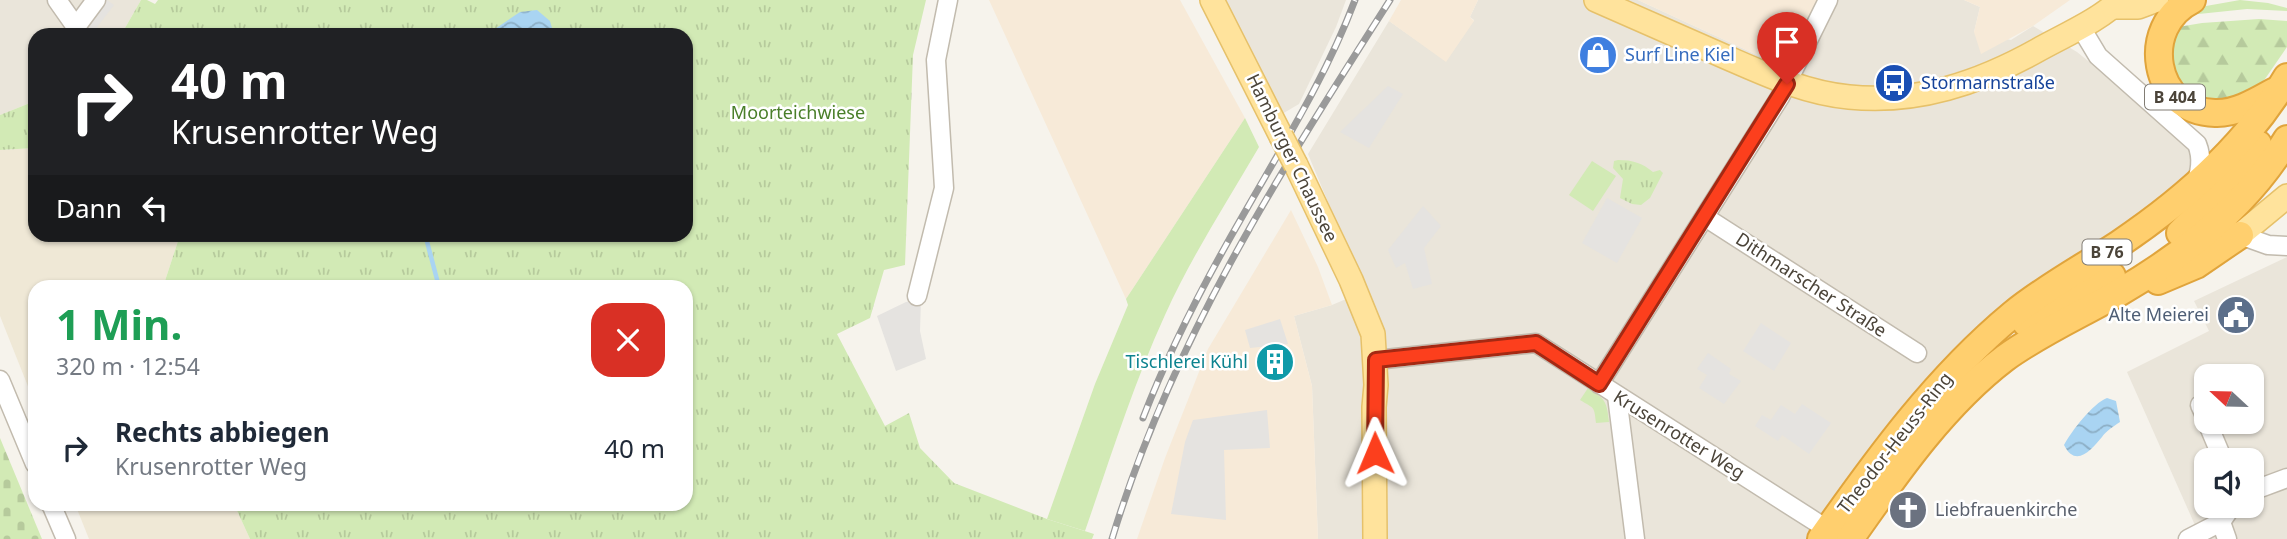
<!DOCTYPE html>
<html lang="de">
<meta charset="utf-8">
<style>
body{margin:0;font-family:"Noto Sans",sans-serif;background:#f6f6f7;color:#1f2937;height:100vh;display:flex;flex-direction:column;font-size:26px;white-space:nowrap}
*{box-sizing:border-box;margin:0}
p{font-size:23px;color:#747a83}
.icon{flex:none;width:38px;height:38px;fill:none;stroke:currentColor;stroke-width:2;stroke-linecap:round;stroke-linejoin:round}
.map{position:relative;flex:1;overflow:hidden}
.details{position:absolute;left:28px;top:280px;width:665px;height:231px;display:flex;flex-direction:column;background:#fff;border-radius:21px;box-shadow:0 2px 5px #0004}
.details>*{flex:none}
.banner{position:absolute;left:28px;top:28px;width:665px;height:214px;border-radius:21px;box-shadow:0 2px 5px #0004;background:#202124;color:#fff;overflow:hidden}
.needle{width:46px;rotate:292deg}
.controls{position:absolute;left:2194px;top:364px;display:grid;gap:14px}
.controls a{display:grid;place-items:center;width:70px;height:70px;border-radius:14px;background:#fff;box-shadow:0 2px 5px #0004;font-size:35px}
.pin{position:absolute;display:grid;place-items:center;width:60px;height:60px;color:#fff;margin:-72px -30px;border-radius:50% 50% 50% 0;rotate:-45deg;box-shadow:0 0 7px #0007}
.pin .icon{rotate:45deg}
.me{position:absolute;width:77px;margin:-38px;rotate:359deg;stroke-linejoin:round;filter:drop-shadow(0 0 5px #0008)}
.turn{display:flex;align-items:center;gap:24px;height:147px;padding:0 28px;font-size:32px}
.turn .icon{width:91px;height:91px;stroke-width:2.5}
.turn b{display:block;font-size:49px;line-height:60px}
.then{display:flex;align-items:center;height:66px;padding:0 28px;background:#0003;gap:14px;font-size:26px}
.round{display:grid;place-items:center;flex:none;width:74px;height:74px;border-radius:21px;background:#f6f6f7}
.summary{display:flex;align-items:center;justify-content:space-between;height:119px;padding:0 28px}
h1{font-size:42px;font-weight:700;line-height:52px;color:#1e9e55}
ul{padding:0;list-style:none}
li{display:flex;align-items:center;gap:21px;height:98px;padding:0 28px}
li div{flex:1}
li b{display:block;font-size:26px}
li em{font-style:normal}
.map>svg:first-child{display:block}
.residential{fill:#eae5da;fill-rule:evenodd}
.commercial{fill:#f7ead8}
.education{fill:#efe8d6}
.green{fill:#d2eab5}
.forest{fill:url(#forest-firs)}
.cemetery{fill:url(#cemetery-stones)}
.park{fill:url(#park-tufts)}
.parking{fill:#e5e3e0}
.water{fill:url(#water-waves)}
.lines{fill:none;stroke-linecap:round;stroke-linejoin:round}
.stream{stroke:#a9d4f2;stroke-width:4.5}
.minor-casing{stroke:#c2bbae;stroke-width:21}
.major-casing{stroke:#e6c16a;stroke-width:26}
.highway-casing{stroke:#e0a43c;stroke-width:30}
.minor{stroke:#fff;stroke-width:18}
.major{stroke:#ffe39c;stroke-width:23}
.highway{stroke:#ffcf6e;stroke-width:26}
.rail-casing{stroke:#9a9a9a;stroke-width:7}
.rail{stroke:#fff;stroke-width:4.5;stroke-dasharray:13;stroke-linecap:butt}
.major-bridge-casing{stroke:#e6c16a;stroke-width:26;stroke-linecap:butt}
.major-bridge{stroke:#ffe39c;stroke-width:23}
.route-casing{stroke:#a42913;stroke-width:18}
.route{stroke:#fc3f1d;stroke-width:12}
.labels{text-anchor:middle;stroke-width:5;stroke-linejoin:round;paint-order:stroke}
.shield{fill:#fff;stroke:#817c74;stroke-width:2}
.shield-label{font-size:16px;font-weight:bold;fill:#4b4439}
.shop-label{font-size:18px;fill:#366cbe;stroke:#fff;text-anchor:start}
.transit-label{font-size:18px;fill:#164399;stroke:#fff;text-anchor:start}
.park-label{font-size:18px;fill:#4a7f2a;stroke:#fff}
.street-label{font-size:18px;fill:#4b4439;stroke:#fff}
.service-label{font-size:18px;fill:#4e5e75;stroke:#fff;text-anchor:end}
.culture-label{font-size:18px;fill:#0d838f;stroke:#fff;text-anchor:end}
.worship-label{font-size:18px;fill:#5b616d;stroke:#fff;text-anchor:start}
</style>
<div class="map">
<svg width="2287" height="539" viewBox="0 0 2287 539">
<defs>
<pattern id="forest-firs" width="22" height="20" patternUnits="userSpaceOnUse" patternTransform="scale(1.75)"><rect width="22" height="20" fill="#d2eab5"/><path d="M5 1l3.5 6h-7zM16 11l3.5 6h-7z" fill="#b6ca9c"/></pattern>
<pattern id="cemetery-stones" width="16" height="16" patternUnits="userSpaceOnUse" patternTransform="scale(1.75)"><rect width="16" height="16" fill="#d2eab5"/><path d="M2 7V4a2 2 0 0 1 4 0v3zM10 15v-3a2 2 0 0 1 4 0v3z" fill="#b6ca9c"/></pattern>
<pattern id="park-tufts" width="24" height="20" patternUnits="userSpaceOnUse" patternTransform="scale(1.75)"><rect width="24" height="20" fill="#d2eab5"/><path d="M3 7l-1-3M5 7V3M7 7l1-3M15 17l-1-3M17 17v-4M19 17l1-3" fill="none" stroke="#b6ca9c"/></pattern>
<pattern id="water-waves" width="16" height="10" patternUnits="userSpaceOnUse" patternTransform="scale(1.75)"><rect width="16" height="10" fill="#a9d4f2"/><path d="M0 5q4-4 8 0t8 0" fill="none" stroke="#8caec5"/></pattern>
</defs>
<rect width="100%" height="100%" fill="#f6f3ec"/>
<g class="residential">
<path d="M0,0H141L121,35H35V101L0,115Z"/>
<path d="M1225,0H1346L1336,27L1299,104L1282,114Z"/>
<path d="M1478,0H1638L1781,66L1818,0H1964L1980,7L1974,32L2011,40L2033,26L2077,52L2190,143L2192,173L2180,187L2064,269L1809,539H1318L1312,386L1294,316L1332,305L1365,291L1308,154L1389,21L1446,61L1474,20L1470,17Z"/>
<path d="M2287,257V539H2186L2198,532L2127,372L2209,331L2194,301ZM2207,376H2252V422H2207ZM2207,460H2252V506H2207Z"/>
</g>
<g class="commercial">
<path d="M989,0H1180L1245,118L1126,299Z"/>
<path d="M1401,0H1478L1470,17L1474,21L1446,62L1389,21Z"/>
<path d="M1638,0H1818L1791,59L1781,66Z"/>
<path d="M1964,0H2070L2033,26L1981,54L1974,32L1980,7Z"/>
<path d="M1291,210L1318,267L1332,305L1294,316L1312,386L1318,539H1137L1165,458L1208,349Z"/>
</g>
<g class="education">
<path d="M35,148V234L180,235L163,287H35V404L0,316V150Z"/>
<path d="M75,504H234L250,539H89Z"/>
</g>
<g class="green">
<path d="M2240,0L2268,3L2287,8V11L2247,9L2189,15L2206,6Z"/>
<path d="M1245,118L1259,147C1227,202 1191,257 1165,315C1133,385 1110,459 1085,531L1047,519L1095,384L1128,305L1126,299Z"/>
<path d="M1592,161L1616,176L1593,211L1569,195Z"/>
<path d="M1588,388C1605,399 1607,401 1609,422L1596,423C1594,406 1595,409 1580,400Z"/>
</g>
<path class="forest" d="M2259,19L2287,21V47L2265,79L2248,94L2213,103L2195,97L2176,80L2168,52L2178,27L2202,23Z"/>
<path class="cemetery" d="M0,438L42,539H0Z"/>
<g class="park">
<path d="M141,0H147L155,4L158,0H926L913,55L905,265L884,270L870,318L837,334L885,426L909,413L920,448L954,483L1047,519L1094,534L1092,539H250L234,504H686V287H163L180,235L686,234V35H121Z"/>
<path d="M35,101V148L0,150V115Z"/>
<path d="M1618,160C1633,160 1642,163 1653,172L1660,170L1663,173L1650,198L1641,205L1632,204L1620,198L1623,179L1613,168L1614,161Z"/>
</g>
<g class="parking">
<path d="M102,0H107L114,5L91,35H86L80,31Z"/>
<path d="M1388,86L1403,94L1369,148L1340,132Z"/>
<path d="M1607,198L1642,218L1617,263L1582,243Z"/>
<path d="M1423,206L1441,226L1424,248L1432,284L1413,289L1405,263L1396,268L1388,250Z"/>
<path d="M921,299L920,331L926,359L896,371L877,316L906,302Z"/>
<path d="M1280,319L1288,344L1250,348L1245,330Z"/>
<path d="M1761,323L1791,343L1774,371L1743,351Z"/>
<path d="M1708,353L1731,369L1729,374L1741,381L1724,404L1699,388L1707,375L1697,369Z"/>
<path d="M1802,404L1831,423L1809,454L1782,435L1778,441L1755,426L1762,415L1771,420L1781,405L1795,414Z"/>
<path d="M1267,410L1270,448L1224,450L1226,520L1171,514L1185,442L1193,420Z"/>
</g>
<g class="water">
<path d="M537,10L550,21L554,35H486L520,12Z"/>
<path d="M2107,398L2116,401L2120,422C2114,426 2106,431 2102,437C2092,449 2076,469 2064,445C2071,432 2093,403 2107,398Z"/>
</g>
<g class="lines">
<path class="stream" d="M425,234L439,287"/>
<defs>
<g id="minor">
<path d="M57,0L76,27L96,0"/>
<path d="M2080,26L2098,56L2197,144C2203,159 2200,172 2195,187"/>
<path d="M1705,217L1917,353"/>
<path d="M2240,235L2268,245L2287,246"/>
<path d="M917,296L944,188L936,60L948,0"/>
<path d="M1376,360L1536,343L1816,522"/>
<path d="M0,380L35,464"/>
<path d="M1599,384L1780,97L1828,0"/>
<path d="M1617,396L1635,539"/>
<path d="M2200,405L2207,420"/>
<path d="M2207,422L2223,460"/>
<path d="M2252,491L2287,478"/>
<path d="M51,504L66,539"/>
<path d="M2221,522L2227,539"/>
<path d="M2188,539L2221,522L2232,506"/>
</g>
<g id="major">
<path d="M1212,0L1281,136"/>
<path d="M1596,0C1640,19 1684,39 1728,58C1767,75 1806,93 1849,97C1917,104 1979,83 2038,50C2059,38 2104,18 2119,0"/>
<path d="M2113,7H2138L2157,0"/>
<path d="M1296,165L1351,280L1373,334L1376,385L1374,407L1375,539"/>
<path d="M2240,235L2287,196"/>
</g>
<g id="highway">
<path d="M2192,0C2139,26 2152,112 2215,113C2236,114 2257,101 2275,91"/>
<path d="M2180,233L2219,194L2258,144"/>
<path d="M2158,281L2196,265L2240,235"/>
<path d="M2026,323L2112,276"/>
<path d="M1821,539C1878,458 1937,377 2013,314C2046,287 2084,267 2119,244C2186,199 2246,146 2287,77"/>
<path d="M1850,539C1895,475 1942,406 2005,358C2041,332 2082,314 2120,292C2185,254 2248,205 2287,139"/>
</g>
</defs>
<use href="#minor" class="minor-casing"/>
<use href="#major" class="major-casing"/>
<use href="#highway" class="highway-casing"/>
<use href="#minor" class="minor"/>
<use href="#major" class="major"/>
<use href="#highway" class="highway"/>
<defs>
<g id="rail">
<path d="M1143,418C1170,348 1205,281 1242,217C1283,145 1326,77 1355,0"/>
<path d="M1112,539C1172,340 1279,174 1390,0"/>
</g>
</defs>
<use href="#rail" class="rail-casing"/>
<use href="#rail" class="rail"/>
<defs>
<path id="major-bridge" d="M1281,136L1296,165"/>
</defs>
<use href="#major-bridge" class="major-bridge-casing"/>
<use href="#major-bridge" class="major-bridge"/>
</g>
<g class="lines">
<defs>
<path id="route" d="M1375,453L1376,360L1536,343L1599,384L1787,84"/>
</defs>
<use href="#route" class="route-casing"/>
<use href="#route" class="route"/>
</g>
<defs>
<symbol id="shop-disc" viewBox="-11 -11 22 22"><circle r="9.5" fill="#3f7fe0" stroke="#fff"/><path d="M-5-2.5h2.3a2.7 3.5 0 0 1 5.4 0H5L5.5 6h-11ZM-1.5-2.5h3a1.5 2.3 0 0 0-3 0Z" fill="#fff"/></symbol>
<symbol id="bus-disc" viewBox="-11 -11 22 22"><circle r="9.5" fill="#1a4fb4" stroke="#fff"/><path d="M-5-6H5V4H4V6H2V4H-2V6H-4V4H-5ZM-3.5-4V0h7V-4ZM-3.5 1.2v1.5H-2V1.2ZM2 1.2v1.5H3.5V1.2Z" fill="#fff"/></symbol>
<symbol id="civic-disc" viewBox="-11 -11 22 22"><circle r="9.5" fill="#5c6f8a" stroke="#fff"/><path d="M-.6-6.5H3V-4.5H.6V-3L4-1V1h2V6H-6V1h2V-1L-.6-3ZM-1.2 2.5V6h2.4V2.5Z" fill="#fff"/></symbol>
<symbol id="building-disc" viewBox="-11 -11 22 22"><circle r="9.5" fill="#0f9aa8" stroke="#fff"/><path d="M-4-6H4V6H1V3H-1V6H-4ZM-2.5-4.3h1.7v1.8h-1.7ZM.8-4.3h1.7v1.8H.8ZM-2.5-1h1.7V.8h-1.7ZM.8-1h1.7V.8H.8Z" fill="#fff"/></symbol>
<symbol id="church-disc" viewBox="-11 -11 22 22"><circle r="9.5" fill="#6b7280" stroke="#fff"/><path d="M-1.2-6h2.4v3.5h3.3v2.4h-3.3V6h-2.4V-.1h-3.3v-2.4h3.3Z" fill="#fff"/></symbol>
</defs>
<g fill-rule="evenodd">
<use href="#shop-disc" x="1576" y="33" width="44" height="44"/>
<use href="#bus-disc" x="1872" y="61" width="44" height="44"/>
<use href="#civic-disc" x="2214" y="293" width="44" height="44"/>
<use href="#building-disc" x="1253" y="340" width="44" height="44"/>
<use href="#church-disc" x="1886" y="488" width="44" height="44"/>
</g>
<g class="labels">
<g class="shield">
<rect x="2145" y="84.5" width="60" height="25" rx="5"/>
<rect x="2082.5" y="239.5" width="49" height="25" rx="5"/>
</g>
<g class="shield-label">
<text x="2175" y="103">B 404</text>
<text x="2107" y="258">B 76</text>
</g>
<g class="shop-label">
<text x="1625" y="61">Surf Line Kiel</text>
</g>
<g class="transit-label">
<text x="1921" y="89">Stormarnstraße</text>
</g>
<g class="park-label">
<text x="798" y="119">Moorteichwiese</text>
</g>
<g class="street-label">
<text transform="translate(1292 158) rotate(64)" y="6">Hamburger Chaussee</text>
<text transform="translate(1811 285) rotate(33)" y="6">Dithmarscher Straße</text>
<text transform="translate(1679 435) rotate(32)" y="6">Krusenrotter Weg</text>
<text transform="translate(1895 443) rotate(-52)" y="6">Theodor-Heuss-Ring</text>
</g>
<g class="service-label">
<text x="2209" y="321">Alte Meierei</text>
</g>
<g class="culture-label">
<text x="1248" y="368">Tischlerei Kühl</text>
</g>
<g class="worship-label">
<text x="1935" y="516">Liebfrauenkirche</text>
</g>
</g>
</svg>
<div class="controls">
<a><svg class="needle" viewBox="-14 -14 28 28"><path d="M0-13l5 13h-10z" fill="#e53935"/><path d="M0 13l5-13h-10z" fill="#747a83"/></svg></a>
<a><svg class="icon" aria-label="sound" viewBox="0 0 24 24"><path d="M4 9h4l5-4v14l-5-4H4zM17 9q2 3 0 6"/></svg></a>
</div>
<div class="pin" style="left:1787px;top:84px;background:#d93025"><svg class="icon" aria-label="arrive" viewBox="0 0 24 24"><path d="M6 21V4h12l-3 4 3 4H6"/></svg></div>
<svg class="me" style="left:1375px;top:453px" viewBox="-20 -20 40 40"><path d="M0-17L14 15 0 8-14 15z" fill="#fc3f1d" stroke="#fff" stroke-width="4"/></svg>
<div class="banner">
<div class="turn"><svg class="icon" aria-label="right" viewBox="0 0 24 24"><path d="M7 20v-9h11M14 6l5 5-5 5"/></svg><div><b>40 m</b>Krusenrotter Weg</div></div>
<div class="then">Dann<svg class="icon" aria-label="left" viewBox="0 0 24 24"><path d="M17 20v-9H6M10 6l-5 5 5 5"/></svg></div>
</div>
<section class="details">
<div class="summary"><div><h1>1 Min.</h1><p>320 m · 12:54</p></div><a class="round" style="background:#d93025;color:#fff"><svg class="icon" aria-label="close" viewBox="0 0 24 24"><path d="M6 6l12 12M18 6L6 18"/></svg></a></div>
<ul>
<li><svg class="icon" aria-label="right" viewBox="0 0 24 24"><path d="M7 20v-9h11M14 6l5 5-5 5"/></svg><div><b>Rechts abbiegen</b><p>Krusenrotter Weg</p></div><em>40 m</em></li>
</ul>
</section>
</div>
